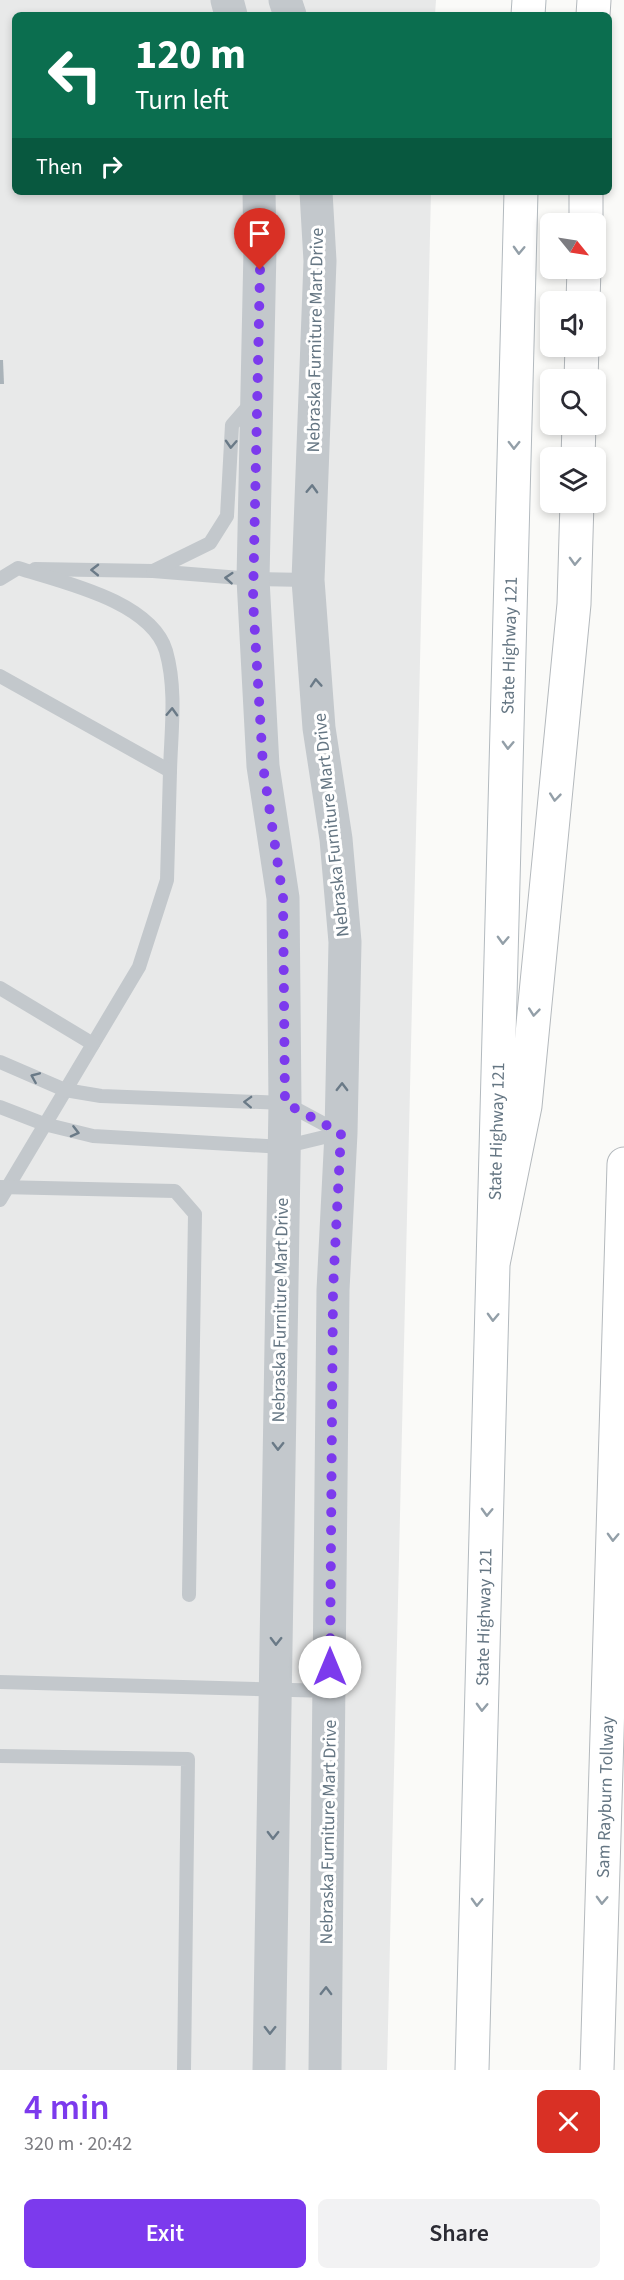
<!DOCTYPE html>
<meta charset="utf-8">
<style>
body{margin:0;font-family:"Source Sans 3",sans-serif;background:#f2f2f3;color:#2b2b33;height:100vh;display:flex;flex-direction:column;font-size:22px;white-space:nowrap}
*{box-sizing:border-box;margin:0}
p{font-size:20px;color:#7c7c81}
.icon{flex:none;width:33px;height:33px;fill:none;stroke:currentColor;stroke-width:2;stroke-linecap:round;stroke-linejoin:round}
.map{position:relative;height:2070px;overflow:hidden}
.panel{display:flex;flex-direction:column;background:#fff;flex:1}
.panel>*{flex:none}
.top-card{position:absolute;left:12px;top:12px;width:600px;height:183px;border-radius:9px;box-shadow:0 3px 9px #0003;background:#0b6e4f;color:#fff;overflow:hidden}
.needle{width:39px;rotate:120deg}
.tools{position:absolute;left:540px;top:213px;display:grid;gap:12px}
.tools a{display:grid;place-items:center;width:66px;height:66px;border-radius:9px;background:#fff;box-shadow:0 3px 9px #0003;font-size:30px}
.pin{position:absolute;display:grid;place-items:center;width:51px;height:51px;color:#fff;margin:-62px -26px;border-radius:50% 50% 50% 0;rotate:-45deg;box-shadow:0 0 6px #0007}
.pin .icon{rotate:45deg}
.me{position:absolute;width:66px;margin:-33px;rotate:0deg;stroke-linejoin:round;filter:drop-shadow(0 0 4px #0008)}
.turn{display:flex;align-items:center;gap:21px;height:126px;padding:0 24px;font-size:27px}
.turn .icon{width:78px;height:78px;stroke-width:2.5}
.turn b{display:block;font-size:42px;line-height:51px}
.then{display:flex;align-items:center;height:57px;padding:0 24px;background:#0003;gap:12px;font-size:22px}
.round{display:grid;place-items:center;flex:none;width:63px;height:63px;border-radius:9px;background:#f2f2f3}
.headline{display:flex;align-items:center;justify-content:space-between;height:102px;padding:0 24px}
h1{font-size:36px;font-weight:600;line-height:45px;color:#7c3aed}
.primary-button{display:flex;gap:12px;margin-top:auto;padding:12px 24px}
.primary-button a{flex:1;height:69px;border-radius:9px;background:#7c3aed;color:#fff;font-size:24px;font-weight:600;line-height:69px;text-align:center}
.primary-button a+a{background:#f2f2f3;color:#2b2b33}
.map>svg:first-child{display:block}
.built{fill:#e8e9e9}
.building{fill:#aab3b9}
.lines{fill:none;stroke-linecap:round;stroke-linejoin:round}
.secondary-casing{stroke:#b3babf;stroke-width:35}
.motorway-casing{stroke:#b4b9bd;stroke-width:35}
.service{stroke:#c3c8cc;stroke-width:14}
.tertiary{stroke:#c3c8cc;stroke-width:33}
.secondary{stroke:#fff;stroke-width:33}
.motorway{stroke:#fff;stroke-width:33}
.oneway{stroke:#939fa8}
.oneway2{stroke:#6a7a87}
.route{stroke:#7c3aed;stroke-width:10;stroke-dasharray:0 18}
.labels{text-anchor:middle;stroke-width:6;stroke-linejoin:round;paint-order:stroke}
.street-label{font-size:18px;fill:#657683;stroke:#fff}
</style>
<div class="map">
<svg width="624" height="2070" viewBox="0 0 624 2070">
<rect width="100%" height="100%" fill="#fafaf8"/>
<path class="built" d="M0,0H436L435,15H15V192H431L387,2070H0Z"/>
<path class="building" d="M0,360H3L4,384H0Z"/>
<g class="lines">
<defs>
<g id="secondary">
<path d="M528,15L529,0"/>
<path id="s1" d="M472,2070L521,192"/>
</g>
<g id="motorway">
<path d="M593,15L594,0"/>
<path d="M586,224V192"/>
<path d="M583,302L584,268"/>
<path d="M581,380L582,346"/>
<path d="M578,458L579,424"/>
<path d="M494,1259L525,1106L574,604L577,502"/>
<path id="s2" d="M597,2070L624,1164"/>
</g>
</defs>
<use href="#secondary" class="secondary-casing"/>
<use href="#motorway" class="motorway-casing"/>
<g class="service">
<path d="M35,569L153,571L253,579L308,580"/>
<path d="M153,571L210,543L227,516L232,425L252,402"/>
<path d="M0,579L18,568C62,582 151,601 166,651C177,690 171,732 170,771"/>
<path d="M0,676L170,771L167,880L139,967L0,1200"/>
<path d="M0,988L93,1044"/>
<path d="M0,1062L65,1090L101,1096L285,1103L339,1132"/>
<path d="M0,1107L44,1124L93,1136L283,1147L341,1133"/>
<path d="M0,1187L175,1191L195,1214L189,1595"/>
<path d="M0,1682L330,1691"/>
<path d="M0,1756L188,1759L184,2070"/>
</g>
<g class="tertiary">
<path d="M227,0L231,15"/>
<path d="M285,0L290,15"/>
<path d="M259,192L260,249L253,579L263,766L283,898L285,1103L269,2070"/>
<path d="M316,192L320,261L308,580L319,728L336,839L345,942L341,1133L333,1290L325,2070"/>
</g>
<use href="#secondary" class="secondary"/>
<use href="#motorway" class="motorway"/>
</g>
<defs><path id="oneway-chevron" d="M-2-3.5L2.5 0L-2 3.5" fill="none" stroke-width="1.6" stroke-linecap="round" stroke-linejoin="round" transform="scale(1.5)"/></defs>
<g class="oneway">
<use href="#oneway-chevron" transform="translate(519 250) rotate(92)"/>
<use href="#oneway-chevron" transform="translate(514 445) rotate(91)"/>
<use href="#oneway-chevron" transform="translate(575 561) rotate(92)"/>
<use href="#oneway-chevron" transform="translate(508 745) rotate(92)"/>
<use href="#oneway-chevron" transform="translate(555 797) rotate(96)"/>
<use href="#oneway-chevron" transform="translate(503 940) rotate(92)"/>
<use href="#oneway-chevron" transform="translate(534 1012) rotate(96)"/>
<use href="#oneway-chevron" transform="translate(493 1317) rotate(92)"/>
<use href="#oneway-chevron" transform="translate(487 1512) rotate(92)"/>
<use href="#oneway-chevron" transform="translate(613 1537) rotate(92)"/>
<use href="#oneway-chevron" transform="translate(482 1707) rotate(92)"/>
<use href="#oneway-chevron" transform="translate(602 1900) rotate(92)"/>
<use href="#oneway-chevron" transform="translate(477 1902) rotate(92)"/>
</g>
<g class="oneway2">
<use href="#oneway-chevron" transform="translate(231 444) rotate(93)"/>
<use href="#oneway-chevron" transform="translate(312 489) rotate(-88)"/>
<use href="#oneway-chevron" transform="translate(95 570) rotate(-179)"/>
<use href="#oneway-chevron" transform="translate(229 578) rotate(-176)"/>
<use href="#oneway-chevron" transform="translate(316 683) rotate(-94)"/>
<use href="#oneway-chevron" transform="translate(172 712) rotate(-88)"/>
<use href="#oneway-chevron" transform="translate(35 1077) rotate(-157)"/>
<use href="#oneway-chevron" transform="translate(342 1087) rotate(-89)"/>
<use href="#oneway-chevron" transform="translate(248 1102) rotate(-178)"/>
<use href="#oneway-chevron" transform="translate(75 1132) rotate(14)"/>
<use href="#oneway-chevron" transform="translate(278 1446) rotate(91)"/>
<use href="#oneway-chevron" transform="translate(276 1641) rotate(91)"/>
<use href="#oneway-chevron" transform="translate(273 1835) rotate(91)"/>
<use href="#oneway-chevron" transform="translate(326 1991) rotate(-89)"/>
<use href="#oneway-chevron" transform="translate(270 2030) rotate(91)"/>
</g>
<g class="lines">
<path class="route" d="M260,270L253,600L263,766L283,898L285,1103L341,1133L333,1290L330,1667"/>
</g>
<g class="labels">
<g class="street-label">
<text transform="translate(315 340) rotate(-89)" y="6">Nebraska Furniture Mart Drive</text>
<text dy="6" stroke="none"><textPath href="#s1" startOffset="1425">State Highway 121</textPath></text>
<text transform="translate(331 825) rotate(-96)" y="6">Nebraska Furniture Mart Drive</text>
<text dy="6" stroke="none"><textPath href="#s1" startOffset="939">State Highway 121</textPath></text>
<text transform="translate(280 1310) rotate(-89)" y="6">Nebraska Furniture Mart Drive</text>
<text dy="6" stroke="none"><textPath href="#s1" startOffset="453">State Highway 121</textPath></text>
<text dy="6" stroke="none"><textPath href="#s2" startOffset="273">Sam Rayburn Tollway</textPath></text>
<text transform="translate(328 1832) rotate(-89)" y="6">Nebraska Furniture Mart Drive</text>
</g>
</g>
</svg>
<div class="tools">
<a><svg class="needle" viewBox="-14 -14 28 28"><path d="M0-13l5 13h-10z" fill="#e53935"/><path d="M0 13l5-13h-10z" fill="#7c7c81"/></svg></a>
<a><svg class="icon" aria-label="sound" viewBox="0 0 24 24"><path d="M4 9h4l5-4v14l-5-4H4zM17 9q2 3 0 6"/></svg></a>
<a><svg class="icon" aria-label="search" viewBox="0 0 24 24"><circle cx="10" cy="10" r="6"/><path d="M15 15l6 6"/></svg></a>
<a><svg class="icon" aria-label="layers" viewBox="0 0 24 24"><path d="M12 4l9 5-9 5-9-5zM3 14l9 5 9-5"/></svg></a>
</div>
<div class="pin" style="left:260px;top:270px;background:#d93025"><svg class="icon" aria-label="arrive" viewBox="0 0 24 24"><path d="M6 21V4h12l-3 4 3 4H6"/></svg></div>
<svg class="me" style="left:330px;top:1667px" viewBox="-20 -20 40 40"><circle r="19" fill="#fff"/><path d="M0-13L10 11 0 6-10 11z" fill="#7c3aed"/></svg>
<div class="top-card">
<div class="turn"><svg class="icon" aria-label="left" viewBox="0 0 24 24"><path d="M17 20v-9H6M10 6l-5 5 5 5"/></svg><div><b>120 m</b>Turn left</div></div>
<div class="then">Then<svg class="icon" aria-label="right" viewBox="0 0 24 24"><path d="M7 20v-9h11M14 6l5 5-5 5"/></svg></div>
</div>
</div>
<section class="panel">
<div class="headline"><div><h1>4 min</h1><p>320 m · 20:42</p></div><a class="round" style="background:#d93025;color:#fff"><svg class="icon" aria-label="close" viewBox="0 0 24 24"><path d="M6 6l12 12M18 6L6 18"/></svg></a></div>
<div class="primary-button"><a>Exit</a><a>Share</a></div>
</section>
